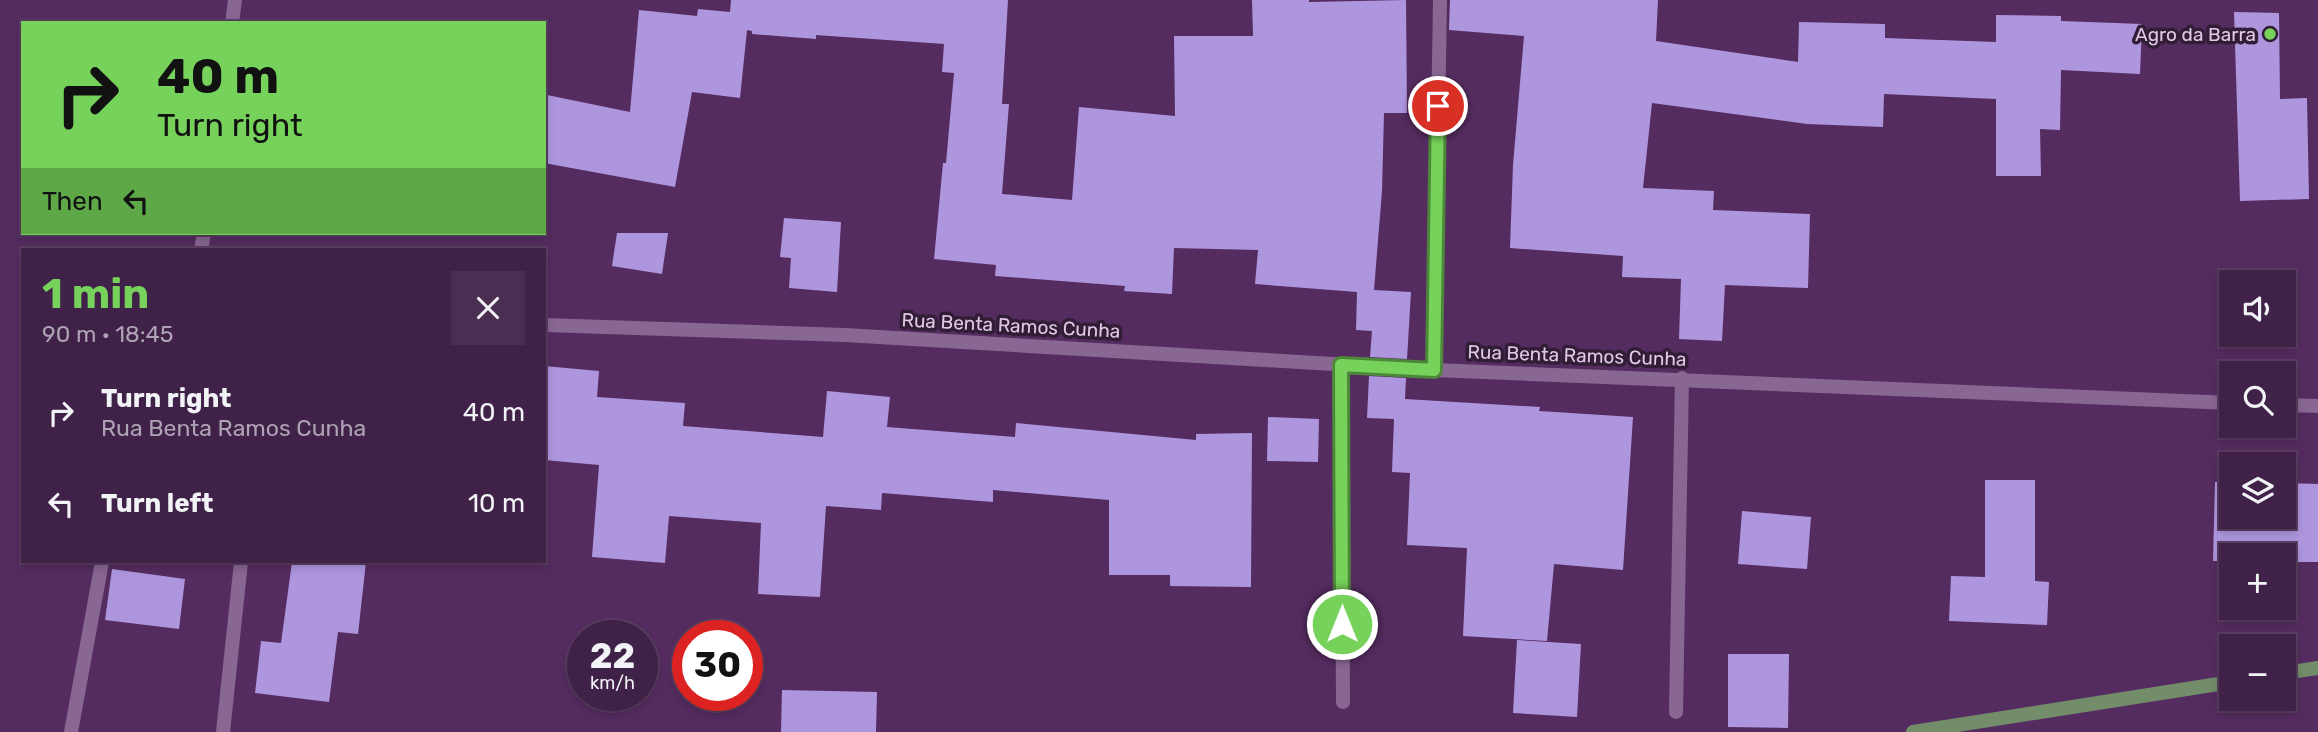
<!DOCTYPE html>
<meta charset="utf-8">
<style>
body{margin:0;font-family:Rubik,sans-serif;background:#4b2e52;color:#f1f3f6;height:100vh;display:flex;flex-direction:column;font-size:26px;white-space:nowrap}
*{box-sizing:border-box;margin:0}
p{font-size:23px;color:#aea3b4}
.icon{flex:none;width:38px;height:38px;fill:none;stroke:currentColor;stroke-width:2;stroke-linecap:round;stroke-linejoin:round}
.map{position:relative;flex:1;overflow:hidden}
.sheet{position:absolute;left:21px;top:248px;width:525px;height:315px;display:flex;flex-direction:column;background:#402148;border-radius:0px;box-shadow:0 4px 10px #0003,0 0 0 2px #593e60}
.sheet>*{flex:none}
.top-card{position:absolute;left:21px;top:21px;width:525px;height:214px;border-radius:0px;box-shadow:0 4px 10px #0003,0 0 0 2px #593e60;background:#76d25a;color:#111;overflow:hidden}
.controls{position:absolute;left:2219px;top:270px;display:grid;gap:14px}
.controls a{display:grid;place-items:center;width:77px;height:77px;border-radius:0px;background:#402148;box-shadow:0 4px 10px #0003,0 0 0 2px #593e60;font-size:35px}
.speed{position:absolute;left:567px;top:620px;display:flex;gap:14px;font-size:35px;font-weight:700;text-align:center}
.speed>*{display:grid;place-content:center;width:91px;height:91px;border-radius:50%;background:#402148;box-shadow:0 4px 10px #0003,0 0 0 2px #593e60;line-height:1}
.speed small{font-size:18px;font-weight:400}
.speed .limit{border:10px solid #d22;background:#fff;color:#111}
.pin{position:absolute;display:grid;place-items:center;width:60px;height:60px;color:#fff;margin:-30px;border:4px solid #fff;border-radius:50%;box-shadow:0 2px 7px #0007}
.me{position:absolute;width:77px;margin:-38px;rotate:0deg;stroke-linejoin:round;filter:drop-shadow(0 0 5px #0008)}
.turn{display:flex;align-items:center;gap:24px;height:147px;padding:0 21px;font-size:32px}
.turn .icon{width:91px;height:91px;stroke-width:2.5}
.turn b{display:block;font-size:49px;line-height:60px}
.then{display:flex;align-items:center;height:66px;padding:0 21px;background:#0003;gap:14px;font-size:26px}
.round{display:grid;place-items:center;flex:none;width:74px;height:74px;border-radius:0px;background:#4b2e52}
.summary{display:flex;align-items:center;justify-content:space-between;height:119px;padding:0 21px}
h1{font-size:42px;font-weight:700;line-height:52px;color:#76d25a}
ul{padding:0;list-style:none}
li{display:flex;align-items:center;gap:21px;height:91px;padding:0 21px}
li div{flex:1}
li b{display:block;font-size:26px}
li em{font-style:normal}
.map>svg:first-child{display:block}
.lines{fill:none;stroke-linecap:round;stroke-linejoin:round}
.stream{stroke:#738d6b;stroke-width:14}
.building{fill:#ae96de}
.minor{stroke:#886792;stroke-width:14}
.route-casing{stroke:#4d883a;stroke-width:18}
.route{stroke:#76d25a;stroke-width:12}
.poi-dot{fill:#76d25a;stroke:#311e36;stroke-width:2.5}
.labels{text-anchor:middle;stroke-width:7;stroke-linejoin:round;paint-order:stroke}
.poi-label{font-size:19px;fill:#e0c8e7;stroke:#311e36;text-anchor:end}
.street-label{font-size:19px;fill:#e0c8e7;stroke:#311e36}
</style>
<div class="map">
<svg width="2318" height="732" viewBox="0 0 2318 732">
<rect width="100%" height="100%" fill="#552c60"/>
<g class="lines">
<g class="stream">
<path d="M2284,673L2318,668"/>
<path d="M1913,732L2231,682"/>
</g>
</g>
<g class="building">
<path d="M731,0H1008L1002,104H1009L1002,194L1072,200L1079,107L1175,116L1174,36H1253L1252,0H1309V2L1406,0L1407,113H1384L1382,191L1374,290L1411,292L1407,359L1370,357L1372,331L1356,330L1357,292L1255,284L1258,250L1174,248L1172,294L1124,291L1125,286L995,276L996,265L934,259L943,163H946L954,73L942,72L944,44L816,35V39L752,34V31L747,30L740,98L692,92L675,187L544,163V115L547,95L630,112L639,10L697,16L698,9L730,12Z"/>
<path d="M1450,0H1658L1656,41L1798,62L1799,22L1885,24V38L1996,42V15L2061,16V21L2142,24L2140,74L2061,70L2060,130L2040,129L2041,176H1996V99L1884,94L1883,127L1807,124L1652,103L1643,188L1714,191L1713,210L1810,214L1808,288L1725,285L1722,341L1679,339L1681,279L1622,277L1623,256L1510,248L1513,165L1524,36L1449,30Z"/>
<path d="M2234,12L2279,13L2280,99L2307,98L2309,199L2240,201Z"/>
<path d="M784,218L841,222L837,292L789,288L791,258L780,257Z"/>
<path d="M617,233H668L662,274L612,266Z"/>
<path d="M544,366L599,371L597,397L685,403L683,426L823,437L827,391L890,397L887,427L1015,437L1016,423L1196,440V434L1252,433L1251,587L1170,586V575H1109V500L993,490V502L882,493L881,510L826,506L820,597L758,594L761,523L669,516L665,563L592,557L599,465L544,460Z"/>
<path d="M1369,376L1406,378L1405,399L1540,407L1539,411L1633,417L1623,570L1554,564L1547,641L1463,636L1467,548L1407,545L1410,473L1392,472L1394,419L1367,418Z"/>
<path d="M1268,417L1319,419L1318,462L1267,461Z"/>
<path d="M1985,480H2035V581L2049,582L2047,625L1949,621L1951,576L1985,577Z"/>
<path d="M2215,482H2231V516H2284V483L2318,484V562H2284V555H2231V561H2213Z"/>
<path d="M1742,511L1811,517L1807,569L1738,564Z"/>
<path d="M292,562H366L358,634L338,632L329,702L255,693L261,641L281,643Z"/>
<path d="M112,569L185,579L179,629L105,620Z"/>
<path d="M1517,640L1581,644L1577,717L1513,713Z"/>
<path d="M1728,654H1789L1788,728L1728,727Z"/>
<path d="M782,690L877,692L876,732H781Z"/>
</g>
<g class="lines">
<g class="minor">
<path d="M232,23L235,0"/>
<path d="M201,250L204,233"/>
<path d="M544,325L845,335L1434,370L2231,403"/>
<path d="M1341,365L1343,702"/>
<path d="M1434,370L1440,0"/>
<path d="M2284,405L2318,406"/>
<path d="M1676,712L1682,378"/>
<path d="M71,732L102,562"/>
<path d="M223,732L241,562"/>
</g>
</g>
<g class="lines">
<defs>
<path id="route" d="M1342,624L1341,365L1434,370L1438,106"/>
</defs>
<use href="#route" class="route-casing"/>
<use href="#route" class="route"/>
</g>
<circle class="poi-dot" cx="2270" cy="34" r="7"/>
<g class="labels">
<g class="poi-label">
<text x="2256" y="41">Agro da Barra</text>
</g>
<g class="street-label">
<text transform="translate(1011 325) rotate(3)" y="7">Rua Benta Ramos Cunha</text>
<text transform="translate(1577 355) rotate(2)" y="7">Rua Benta Ramos Cunha</text>
</g>
</g>
</svg>
<div class="controls">
<a><svg class="icon" aria-label="sound" viewBox="0 0 24 24"><path d="M4 9h4l5-4v14l-5-4H4zM17 9q2 3 0 6"/></svg></a>
<a><svg class="icon" aria-label="search" viewBox="0 0 24 24"><circle cx="10" cy="10" r="6"/><path d="M15 15l6 6"/></svg></a>
<a><svg class="icon" aria-label="layers" viewBox="0 0 24 24"><path d="M12 4l9 5-9 5-9-5zM3 14l9 5 9-5"/></svg></a>
<a>+</a>
<a>−</a>
</div>
<div class="speed"><div>22<small>km/h</small></div><div class="limit">30</div></div>
<div class="pin" style="left:1438px;top:106px;background:#d93025"><svg class="icon" aria-label="arrive" viewBox="0 0 24 24"><path d="M6 21V4h12l-3 4 3 4H6"/></svg></div>
<svg class="me" style="left:1342px;top:624px" viewBox="-20 -20 40 40"><circle r="17" fill="#76d25a" stroke="#fff" stroke-width="3"/><path d="M0-11L8 9 0 5-8 9z" fill="#fff"/></svg>
<div class="top-card">
<div class="turn"><svg class="icon" aria-label="right" viewBox="0 0 24 24"><path d="M7 20v-9h11M14 6l5 5-5 5"/></svg><div><b>40 m</b>Turn right</div></div>
<div class="then">Then<svg class="icon" aria-label="left" viewBox="0 0 24 24"><path d="M17 20v-9H6M10 6l-5 5 5 5"/></svg></div>
</div>
<section class="sheet">
<div class="summary"><div><h1>1 min</h1><p>90 m · 18:45</p></div><a class="round"><svg class="icon" aria-label="close" viewBox="0 0 24 24"><path d="M6 6l12 12M18 6L6 18"/></svg></a></div>
<ul>
<li><svg class="icon" aria-label="right" viewBox="0 0 24 24"><path d="M7 20v-9h11M14 6l5 5-5 5"/></svg><div><b>Turn right</b><p>Rua Benta Ramos Cunha</p></div><em>40 m</em></li>
<li><svg class="icon" aria-label="left" viewBox="0 0 24 24"><path d="M17 20v-9H6M10 6l-5 5 5 5"/></svg><div><b>Turn left</b></div><em>10 m</em></li>
</ul>
</section>
</div>
